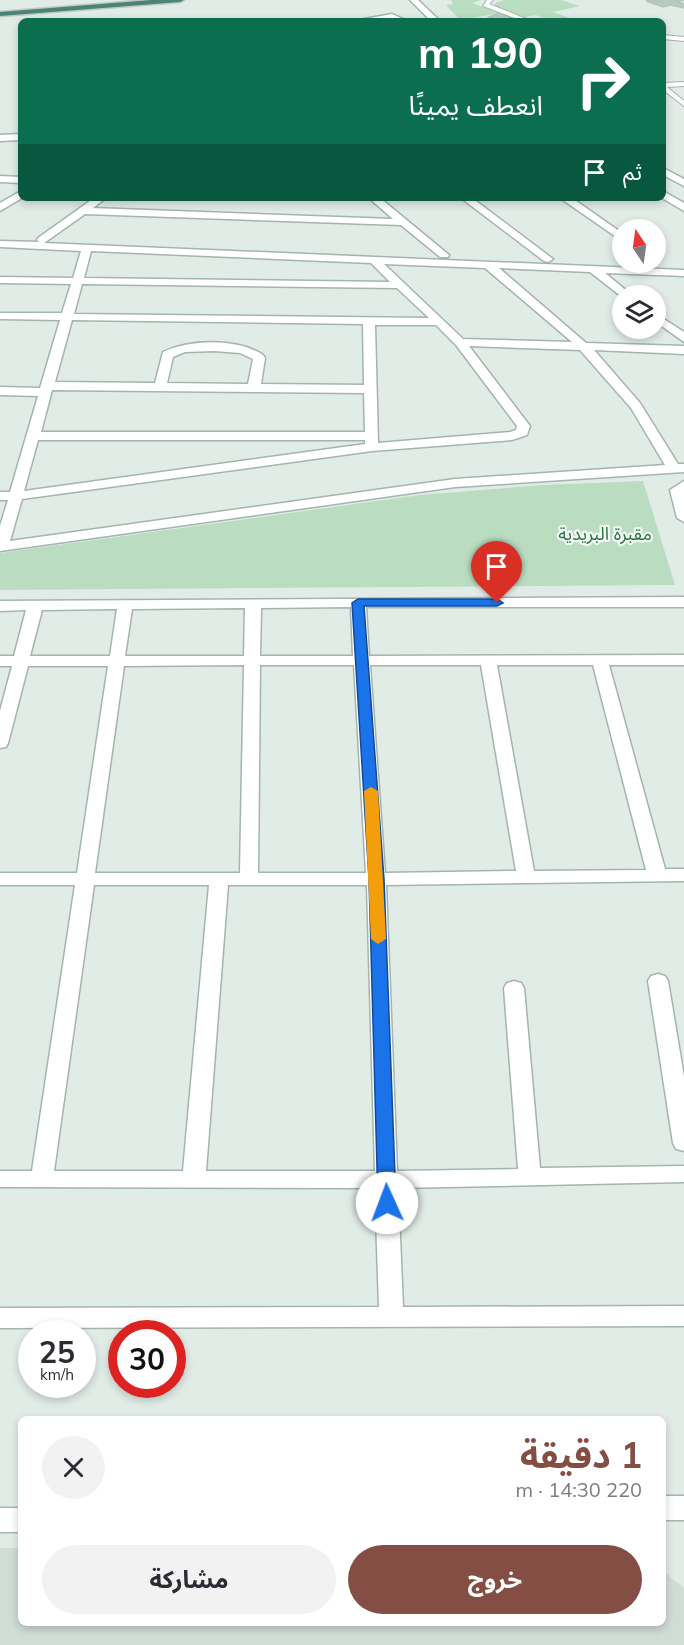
<!DOCTYPE html>
<html lang="ar">
<meta charset="utf-8">
<style>
body{margin:0;font-family:Mulish,"Noto Sans Arabic",sans-serif;background:#f2f2f3;color:#2b2b33;direction:rtl;height:100vh;display:flex;flex-direction:column;font-size:22px;white-space:nowrap}
*{box-sizing:border-box;margin:0}
p{font-size:20px;color:#7c7c81}
.icon{flex:none;width:33px;height:33px;fill:none;stroke:currentColor;stroke-width:2;stroke-linecap:round;stroke-linejoin:round}
.map{position:relative;flex:1;overflow:hidden;direction:ltr}
.sheet{position:absolute;left:18px;top:1416px;width:648px;height:210px;display:flex;flex-direction:column;background:#fff;border-radius:9px;box-shadow:0 3px 9px #0003;direction:rtl}
.sheet>*{flex:none}
.hud{position:absolute;left:18px;top:18px;width:648px;height:183px;border-radius:9px;box-shadow:0 3px 9px #0003;direction:rtl;background:#0b6e4f;color:#fff;overflow:hidden}
.needle{width:39px;rotate:347deg}
.buttons{position:absolute;left:612px;top:219px;display:grid;gap:12px}
.buttons a{display:grid;place-items:center;width:54px;height:54px;border-radius:50%;background:#fff;box-shadow:0 3px 9px #0003;font-size:30px}
.speed{position:absolute;left:18px;top:1320px;display:flex;gap:12px;font-size:30px;font-weight:700;text-align:center}
.speed>*{display:grid;place-content:center;width:78px;height:78px;border-radius:50%;background:#fff;box-shadow:0 3px 9px #0003;line-height:1}
.speed small{font-size:15px;font-weight:400}
.speed .limit{border:9px solid #d22;background:#fff;color:#111}
.pin{position:absolute;display:grid;place-items:center;width:51px;height:51px;color:#fff;margin:-62px -26px;border-radius:50% 50% 50% 0;rotate:-45deg;box-shadow:0 0 6px #0007}
.pin .icon{rotate:45deg}
.me{position:absolute;width:66px;margin:-33px;rotate:358deg;stroke-linejoin:round;filter:drop-shadow(0 0 4px #0008)}
.turn{display:flex;align-items:center;gap:21px;height:126px;padding:0 24px;font-size:27px}
.turn .icon{width:78px;height:78px;stroke-width:2.5}
.turn b{display:block;font-size:42px;line-height:51px}
.then{display:flex;align-items:center;height:57px;padding:0 24px;background:#0003;gap:12px;font-size:22px}
.round{display:grid;place-items:center;flex:none;width:63px;height:63px;border-radius:32px;background:#f2f2f3}
.summary{display:flex;align-items:center;justify-content:space-between;height:102px;padding:0 24px}
h1{font-size:36px;font-weight:700;line-height:45px;color:#844e45}
.button{display:flex;gap:12px;margin-top:auto;padding:12px 24px}
.button a{flex:1;height:69px;border-radius:36px;background:#844e45;color:#fff;font-size:24px;font-weight:700;line-height:69px;text-align:center}
.button a+a{background:#f2f2f3;color:#2b2b33}
.map>svg:first-child{display:block}
.built{fill:#d0dcd6}
.green{fill:#baddc2}
.building{fill:#bac9c2;stroke:#b4c5bd;stroke-width:1.5}
.lines{fill:none;stroke-linecap:round;stroke-linejoin:round}
.service-casing{stroke:#a4b4ae;stroke-width:2}
.minor-casing{stroke:#a4b4ae;stroke-width:3}
.tertiary-casing{stroke:#a4b4ae;stroke-width:3}
.trunk-casing{stroke:#c1c8c6;stroke-width:3}
.service{fill:#fff;fill-rule:evenodd}
.minor{fill:#fff;fill-rule:evenodd}
.tertiary{fill:#fff;fill-rule:evenodd}
.trunk{fill:#4a8474;fill-rule:evenodd}
.route{fill:#1a73e8;stroke:#114b97;stroke-width:1.5}
.slow{fill:#f59e0b}
.labels{text-anchor:middle;stroke-width:4.5;stroke-linejoin:round;paint-order:stroke}
.far-park-label{font-size:18px;fill:#2c7345;stroke:#f2f8f5}
</style>
<div class="map">
<svg width="684" height="1645" viewBox="0 0 684 1645">
<rect width="100%" height="100%" fill="#e1ece7"/>
<path class="built" d="M0,1548H21V1623H663V1571L684,1588V1645H0Z"/>
<g class="green">
<path d="M451,0H481L472,3L499,13L460,20L446,5L453,4Z"/>
<path d="M504,0H561L580,6L553,12L579,21H553L536,15L525,17L495,6V3Z"/>
<path d="M643,481L675,585L0,590V553L420,495L543,485Z"/>
</g>
<g class="building">
<path d="M653,0H684L678,2L684,4V8L671,5L663,7L646,1Z"/>
<path d="M499,13L520,21H499L489,17Z"/>
</g>
<g class="lines">
<defs>
<g id="service">
<path d="M487,0H493L489,4L532,21H523L483,6Z"/>
<path d="M663,35L684,37V41L663,39Z"/>
<path d="M684,82V86L667,87L684,101V106L663,90V83Z"/>
</g>
<g id="minor">
<path d="M392,14L408,21L391,18L353,21Z"/>
<path d="M21,134V140L0,141V135Z"/>
<path d="M0,176L21,177V183L0,182Z"/>
<path d="M21,191L22,198L0,211V203Z"/>
<path d="M663,191L684,203V211L662,198Z"/>
<path d="M94,198H106L93,208L393,219L369,198H380L449,255L448,257H440L401,225L85,214L44,243L684,270V276L605,273L633,296L622,297L590,272L499,268L586,343L684,346V354L594,350L640,403L678,464H684V472L455,487L0,551V526L8,500H0V492H10L38,396L0,395V387L40,388L60,320L0,319V313H62L71,284L0,283V277L73,278L81,251L0,247V241L39,242L37,240L38,238ZM91,251L371,263L390,282L84,278ZM384,264L485,268L572,342L463,339ZM82,284L397,288L429,318L74,314ZM72,320L363,324L364,385L261,384L265,358L263,355C238,338 190,339 163,352L155,383L55,382ZM375,325H436L456,345L517,426L516,430L510,432L378,443ZM469,346L580,350L631,408L665,465L455,479L10,541L22,499L372,451L512,440L527,435L530,426ZM214,351L240,353L253,359L248,384L167,383L173,357L185,352ZM52,390L364,393L365,432H41ZM38,440H365V444L24,491Z"/>
<path d="M461,198H472L553,259L548,262L544,261Z"/>
<path d="M560,198H572L622,233V241Z"/>
<path d="M656,314L684,332V342L656,322Z"/>
<path d="M684,481V522L677,518L670,490Z"/>
<path d="M684,597V607H366L369,656L684,655V665H609L665,869H684V881L386,885L397,1171L518,1169L504,988L507,983L514,981L521,983L524,988L540,1168L684,1166V1182L398,1188L403,1307L684,1306V1326L0,1328V1308L379,1307L375,1188L0,1187V1171H32L75,885H0V873H77L108,666H28L8,743L6,747L0,748V711L12,666H0V656H14L26,610L0,611V601ZM351,607L353,656H260L261,608ZM245,608L244,656H125L132,609ZM117,609L110,656H30L42,610ZM244,665L240,873H95L124,666ZM260,665H354L366,873H258ZM370,665H481L516,871L385,873ZM497,665H593L646,870L534,871ZM94,885H209L183,1171H54ZM228,885H367L375,1171H206Z"/>
<path d="M658,974L665,976L668,981L684,1077V1151L676,1149L673,1143L648,981L651,976Z"/>
<rect x="663" y="1496" width="21" height="24"/>
<rect x="0" y="1508" width="21" height="24"/>
</g>
<g id="tertiary">
<path d="M410,0H418L440,21H431Z"/>
<path d="M663,168L684,179V186L663,175Z"/>
</g>
<path id="trunk" d="M151,0H184L180,2L0,16V12Z"/>
</defs>
<use href="#service" class="service-casing"/>
<use href="#minor" class="minor-casing"/>
<use href="#tertiary" class="tertiary-casing"/>
<use href="#trunk" class="trunk-casing"/>
<use href="#service" class="service"/>
<use href="#minor" class="minor"/>
<use href="#tertiary" class="tertiary"/>
<use href="#trunk" class="trunk"/>
</g>
<path class="route" d="M358,599H497L503,603L497,606H364L384,879L396,1203L393,1208L387,1209L381,1208L378,1203L369,879L352,603Z"/>
<path class="slow" d="M371,787L378,791L386,939L378,944L371,939L364,791Z"/>
<g class="labels">
<g class="far-park-label">
<text x="605" y="540">مقبرة البريدية</text>
</g>
</g>
</svg>
<div class="buttons">
<a><svg class="needle" viewBox="-14 -14 28 28"><path d="M0-13l5 13h-10z" fill="#e53935"/><path d="M0 13l5-13h-10z" fill="#7c7c81"/></svg></a>
<a><svg class="icon" aria-label="layers" viewBox="0 0 24 24"><path d="M12 4l9 5-9 5-9-5zM3 14l9 5 9-5"/></svg></a>
</div>
<div class="speed"><div>25<small>km/h</small></div><div class="limit">30</div></div>
<div class="pin" style="left:497px;top:603px;background:#d93025"><svg class="icon" aria-label="arrive" viewBox="0 0 24 24"><path d="M6 21V4h12l-3 4 3 4H6"/></svg></div>
<svg class="me" style="left:387px;top:1203px" viewBox="-20 -20 40 40"><circle r="19" fill="#fff"/><path d="M0-13L10 11 0 6-10 11z" fill="#1a73e8"/></svg>
<div class="hud">
<div class="turn"><svg class="icon" aria-label="right" viewBox="0 0 24 24"><path d="M7 20v-9h11M14 6l5 5-5 5"/></svg><div><b>190 m</b>انعطف يمينًا</div></div>
<div class="then">ثم<svg class="icon" aria-label="arrive" viewBox="0 0 24 24"><path d="M6 21V4h12l-3 4 3 4H6"/></svg></div>
</div>
<section class="sheet">
<div class="summary"><div><h1>1 دقيقة</h1><p>220 m · 14:30</p></div><a class="round"><svg class="icon" aria-label="close" viewBox="0 0 24 24"><path d="M6 6l12 12M18 6L6 18"/></svg></a></div>
<div class="button"><a>خروج</a><a>مشاركة</a></div>
</section>
</div>
